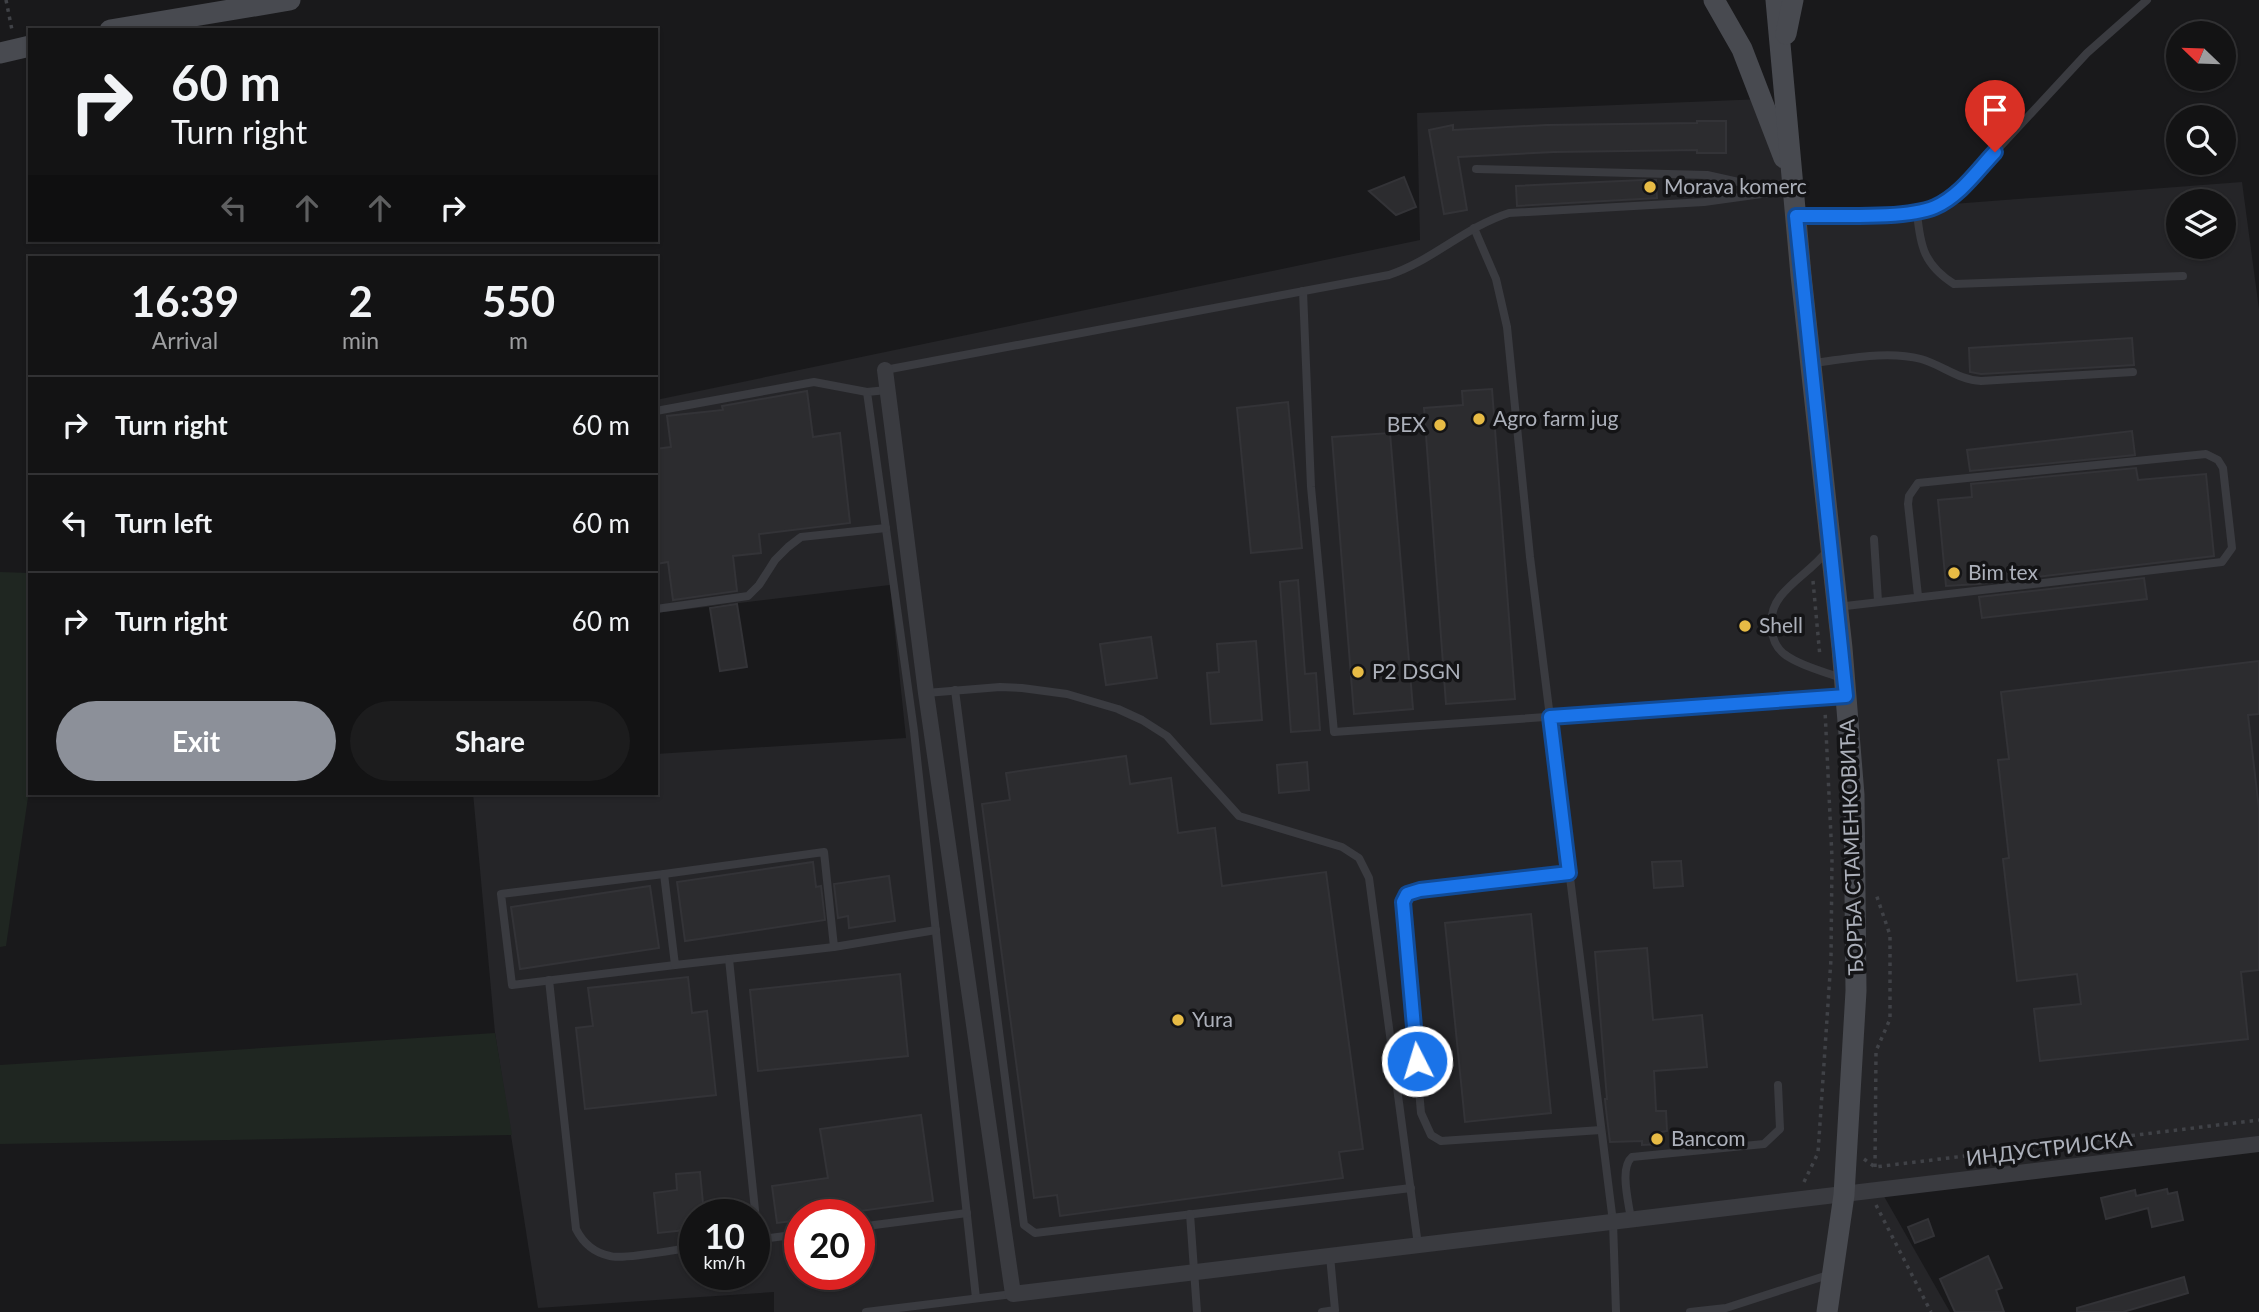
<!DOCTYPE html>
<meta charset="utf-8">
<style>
body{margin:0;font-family:Lato,sans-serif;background:#1c1c1d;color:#f1f3f6;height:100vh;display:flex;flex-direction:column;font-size:26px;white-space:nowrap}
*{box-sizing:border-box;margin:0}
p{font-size:23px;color:#9d9ea0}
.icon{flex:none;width:38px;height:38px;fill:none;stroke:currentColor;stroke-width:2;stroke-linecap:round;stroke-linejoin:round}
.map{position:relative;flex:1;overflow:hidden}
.panel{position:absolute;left:28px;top:256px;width:630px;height:539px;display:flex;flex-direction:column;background:#131314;border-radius:0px;box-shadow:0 2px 5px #0004,0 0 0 2px #323234}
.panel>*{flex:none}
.banner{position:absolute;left:28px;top:28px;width:630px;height:214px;border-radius:0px;box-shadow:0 2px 5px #0004,0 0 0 2px #323234;background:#131314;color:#f1f3f6;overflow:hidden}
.needle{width:46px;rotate:293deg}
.controls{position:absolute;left:2166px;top:21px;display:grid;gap:14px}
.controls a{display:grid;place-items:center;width:70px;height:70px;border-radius:50%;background:#131314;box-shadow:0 2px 5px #0004,0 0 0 2px #323234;font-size:35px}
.speed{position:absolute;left:679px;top:1199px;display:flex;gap:14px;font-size:35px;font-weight:700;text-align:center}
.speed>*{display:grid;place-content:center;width:91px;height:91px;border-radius:50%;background:#131314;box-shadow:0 2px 5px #0004,0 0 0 2px #323234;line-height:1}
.speed small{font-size:18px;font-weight:400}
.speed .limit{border:10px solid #d22;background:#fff;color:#111}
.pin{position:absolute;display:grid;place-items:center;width:60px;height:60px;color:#fff;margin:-72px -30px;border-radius:50% 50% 50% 0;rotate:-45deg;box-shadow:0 0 7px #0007}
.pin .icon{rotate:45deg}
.me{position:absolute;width:77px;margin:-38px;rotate:355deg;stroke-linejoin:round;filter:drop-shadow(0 0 5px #0008)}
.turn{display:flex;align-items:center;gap:24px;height:147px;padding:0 28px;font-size:32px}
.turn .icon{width:91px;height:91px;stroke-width:2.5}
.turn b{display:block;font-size:49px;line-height:60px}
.lanes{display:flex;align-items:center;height:66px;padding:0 28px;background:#0003;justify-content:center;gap:35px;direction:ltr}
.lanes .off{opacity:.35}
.eta{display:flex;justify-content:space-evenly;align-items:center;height:119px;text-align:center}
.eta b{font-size:42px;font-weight:700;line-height:49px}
.button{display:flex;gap:14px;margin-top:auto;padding:14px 28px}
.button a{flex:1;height:80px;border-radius:42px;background:#8c9099;color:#fff;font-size:28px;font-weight:700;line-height:80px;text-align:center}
.button a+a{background:#1c1c1d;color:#f1f3f6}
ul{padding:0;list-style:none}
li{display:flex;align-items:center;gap:21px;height:98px;padding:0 28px;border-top:2px solid #323234}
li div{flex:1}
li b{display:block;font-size:26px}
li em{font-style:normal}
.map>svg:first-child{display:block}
.built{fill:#252528;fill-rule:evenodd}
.green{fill:#1f2621}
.building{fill:#2c2c2f;stroke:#333337;stroke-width:2}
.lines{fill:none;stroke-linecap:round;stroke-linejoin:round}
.path{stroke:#404247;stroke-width:3.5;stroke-dasharray:3.5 5;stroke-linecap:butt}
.lane{stroke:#3a3b40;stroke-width:8}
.street{stroke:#3a3b40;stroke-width:16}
.secondary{stroke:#484a50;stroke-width:21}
.route-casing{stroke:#114b97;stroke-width:18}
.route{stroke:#1a73e8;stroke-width:12}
.poi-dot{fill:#e7bb45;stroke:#141416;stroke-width:2.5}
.labels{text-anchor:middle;stroke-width:7;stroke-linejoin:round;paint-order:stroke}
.poi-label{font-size:21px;fill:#acb0ba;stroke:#141416;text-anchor:start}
.street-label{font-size:21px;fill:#acb0ba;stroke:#141416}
</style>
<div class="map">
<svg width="2259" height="1312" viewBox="0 0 2259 1312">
<rect width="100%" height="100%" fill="#19191b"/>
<path class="built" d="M1763,99L1796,216L2242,182L2259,309V1144L1881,1191L1950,1312H774V1292L538,1308L495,1033L473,793H656V754L906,738L890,585L656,613V400L1420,240L1417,113ZM2179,201H2224V247H2179ZM695,1214H754V1274H695ZM800,1214H859V1274H800Z"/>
<g class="green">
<path d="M0,572L30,573V784L6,946L0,947Z"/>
<path d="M495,1033L512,1135L0,1144V1065Z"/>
</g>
<g class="building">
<path d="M1697,121H1726V153H1697V150L1554,152L1458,157L1467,210L1444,214L1429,130L1453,125V130L1547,125L1697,123Z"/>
<path d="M1404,177L1416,207L1396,215L1369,191Z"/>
<path d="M1643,180H1656L1657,198L1517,206L1516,186Z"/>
<path d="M2132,338L2134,365L1981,374L1970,372L1969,348Z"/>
<path d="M1492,389L1515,699L1446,704L1424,408L1463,405L1462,391Z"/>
<path d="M807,391L813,437L840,433L850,523L759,534L761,553L733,556L737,591L673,600L668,562L656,564V449L671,447L667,416L723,410L722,406Z"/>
<path d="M1288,402L1302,548L1251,553L1237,408Z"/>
<path d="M2132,431L2135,455L1970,471L1967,450Z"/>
<path d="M1390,433L1413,709L1354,714L1332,437Z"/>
<path d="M2136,468L2138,480L2206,474L2214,556L1978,584L1946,586L1938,500L1972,497L1971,484Z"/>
<path d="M2144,578L2147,599L1982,618L1979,597Z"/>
<path d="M1298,580L1305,674L1316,673L1320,730L1291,732L1280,582Z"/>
<path d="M737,604L747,667L720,671L710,608Z"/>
<path d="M1151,637L1157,678L1106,685L1100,644Z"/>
<path d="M1256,641L1262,720L1211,724L1207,673L1219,672L1217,644Z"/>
<path d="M2259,661V714L2248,715L2259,809V970L2241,972L2248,1039L2040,1061L2034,1009L2081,1004L2077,974L2017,981L2003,859L2009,858L1998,760L2009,759L2001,692Z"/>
<path d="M1126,756L1130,784L1171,778L1178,833L1215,828L1222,886L1326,872L1363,1149L1339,1152L1343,1178L1060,1216L1057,1195L1034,1198L982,804L1010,800L1006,773Z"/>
<path d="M1307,762L1309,790L1279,793L1277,765Z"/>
<path d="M1681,861L1683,886L1654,888L1652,862Z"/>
<path d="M813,862L816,887L821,886L825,920L685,941L677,882Z"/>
<path d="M889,876L895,921L849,928L848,916L838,918L834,884Z"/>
<path d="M650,886L659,948L520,969L511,907Z"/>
<path d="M1531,914L1551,1113L1465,1122L1445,923Z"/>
<path d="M1647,948L1653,1020L1702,1015L1707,1067L1654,1071L1656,1111H1666L1667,1131L1661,1132L1662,1144L1642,1145V1141L1610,1142L1606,1109L1605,1099H1607L1595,952Z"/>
<path d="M900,974L908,1056L758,1071L750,990Z"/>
<path d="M688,977L692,1013L707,1011L716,1095L585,1109L576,1028L593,1026L588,988Z"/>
<path d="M921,1115L933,1201L838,1214H800V1220L777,1223L772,1186L828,1178L820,1129Z"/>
<path d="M700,1172L704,1214H695V1229L658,1233L654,1193L677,1190L676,1174Z"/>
<path d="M2167,1189L2168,1194L2177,1192L2183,1220L2152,1227L2148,1208L2106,1219L2101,1198L2135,1190L2136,1196Z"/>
<path d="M1928,1219L1934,1236L1915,1243L1908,1227Z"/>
<path d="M1988,1256L2002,1288L1996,1290L2004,1312H1955L1940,1279Z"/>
<path d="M2184,1277L2188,1293L2123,1312H2077V1308Z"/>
</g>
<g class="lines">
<g class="path">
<path d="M6,0L12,30"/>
<path d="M1813,581L1820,657"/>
<path d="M1864,1159L1875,1167L2259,1120"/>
<path d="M1875,1167L1876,1051L1890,1019V935L1876,894"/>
<path d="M1804,1182L1818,1153L1831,959L1832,858L1825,710"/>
<path d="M1876,1205L1931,1312"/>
</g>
<g class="lane">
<path d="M1476,169L1707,175L1752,185L1767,193"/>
<path d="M1917,212C1920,246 1924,265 1954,284L2183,276"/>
<path d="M1796,216L1911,214L1936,207L1958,192L2087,53L2147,0"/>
<path d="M1474,228L1496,279L1507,327L1530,557L1613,1222L1616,1312"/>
<path d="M1303,291L1311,487L1334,732L1843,696"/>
<path d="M1813,363C1847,359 1887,350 1921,359C1942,365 1959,380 1981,381L2133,372"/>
<path d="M885,370L1389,275C1432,261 1465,227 1509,213L1704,202L1791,190"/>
<path d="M887,390L867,392L914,731L976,1298"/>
<path d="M656,411L814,382L867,392"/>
<path d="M1874,539L1878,601"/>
<path d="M1827,551C1813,569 1793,580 1780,597C1767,614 1768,644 1787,656C1803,667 1826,672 1844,679"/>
<path d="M1837,607L2222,562L2232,548L2223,468L2218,460L2206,454L1918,483L1909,496L1908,504L1918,596"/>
<path d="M656,609L748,596L759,585L775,560L788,547L801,537L886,528"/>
<path d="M955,690L1024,1225L1035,1233L1411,1188"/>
<path d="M926,693L1000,687L1022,688L1067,694L1118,709L1142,720L1167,736L1239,816L1342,847L1359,858L1369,878L1418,1245"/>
<path d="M1569,873L1420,889L1407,894L1403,902L1421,1113L1431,1135L1441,1141L1601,1130"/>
<path d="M664,874L501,894L512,985L675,965"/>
<path d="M834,947L675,965L664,874L824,852L834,947L936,930"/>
<path d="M729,959L758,1239"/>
<path d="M549,980L576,1229C583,1243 595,1253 610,1256C622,1260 679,1249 695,1247"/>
<path d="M1190,1214L1197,1312"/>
<path d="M1631,1220C1629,1203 1619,1168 1632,1157L1764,1144L1780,1129L1778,1085"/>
<path d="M859,1227L967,1213"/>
<path d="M754,1240L800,1234"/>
<path d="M866,1312L1013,1294"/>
<path d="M1322,1312L1335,1310L1330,1256"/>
<path d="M1690,1312L1726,1308L1831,1274"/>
</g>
<path class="street" d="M885,370L926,693L1013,1294L2259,1144"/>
<g class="secondary">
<path d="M1714,0L1742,49L1784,158"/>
<path d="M1776,0L1801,275L1842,648L1854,795L1856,991L1844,1195L1827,1312"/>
<path d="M110,30L290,0"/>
<path d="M1786,34L1793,0"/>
<path d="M0,53L30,46"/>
</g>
</g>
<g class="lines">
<defs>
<path id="route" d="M1417,1061L1403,902L1407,894L1420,890L1569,873L1550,717L1846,696L1796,216C1832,215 1904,220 1935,207C1960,196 1977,171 1995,152"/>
</defs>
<use href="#route" class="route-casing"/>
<use href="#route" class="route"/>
</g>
<g class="poi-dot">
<circle cx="1650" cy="187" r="7"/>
<circle cx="1479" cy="419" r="7"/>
<circle cx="1440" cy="425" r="7"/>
<circle cx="1954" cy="573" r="7"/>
<circle cx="1745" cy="626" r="7"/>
<circle cx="1358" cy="672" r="7"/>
<circle cx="1178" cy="1020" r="7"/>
<circle cx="1657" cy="1139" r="7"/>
</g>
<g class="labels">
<g class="poi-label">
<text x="1664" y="194">Morava komerc</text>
<text x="1493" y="426">Agro farm jug</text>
<text x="1426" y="432" text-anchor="end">BEX</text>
<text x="1968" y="580">Bim tex</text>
<text x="1759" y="633">Shell</text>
<text x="1372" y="679">P2 DSGN</text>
<text x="1192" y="1027">Yura</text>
<text x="1671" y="1146">Bancom</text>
</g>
<g class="street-label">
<text transform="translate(1852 847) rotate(-92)" y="7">ЂОРЂА СТАМЕНКОВИЋА</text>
<text transform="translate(2049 1149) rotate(-7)" y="7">ИНДУСТРИЈСКА</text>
</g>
</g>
</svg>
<div class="controls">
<a><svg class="needle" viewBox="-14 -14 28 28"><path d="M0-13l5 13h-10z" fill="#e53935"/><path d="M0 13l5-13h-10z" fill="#9d9ea0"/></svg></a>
<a><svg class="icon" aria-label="search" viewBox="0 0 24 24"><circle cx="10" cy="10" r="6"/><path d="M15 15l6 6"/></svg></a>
<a><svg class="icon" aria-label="layers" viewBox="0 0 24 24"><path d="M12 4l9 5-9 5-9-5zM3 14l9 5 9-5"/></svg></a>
</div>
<div class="speed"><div>10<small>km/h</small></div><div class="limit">20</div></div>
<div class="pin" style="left:1995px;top:152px;background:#d93025"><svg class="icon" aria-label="arrive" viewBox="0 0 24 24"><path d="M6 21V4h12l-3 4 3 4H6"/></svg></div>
<svg class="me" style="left:1417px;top:1061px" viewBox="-20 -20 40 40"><circle r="17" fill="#1a73e8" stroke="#fff" stroke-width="3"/><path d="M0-11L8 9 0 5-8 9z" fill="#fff"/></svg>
<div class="banner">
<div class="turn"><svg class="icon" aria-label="right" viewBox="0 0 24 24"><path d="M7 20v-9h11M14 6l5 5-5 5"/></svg><div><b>60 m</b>Turn right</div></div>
<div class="lanes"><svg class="icon off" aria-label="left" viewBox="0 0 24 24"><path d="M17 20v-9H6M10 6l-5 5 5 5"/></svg><svg class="icon off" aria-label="ahead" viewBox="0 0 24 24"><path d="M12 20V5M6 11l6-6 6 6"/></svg><svg class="icon off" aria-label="ahead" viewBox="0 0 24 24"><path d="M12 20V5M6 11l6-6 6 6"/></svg><svg class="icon" aria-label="right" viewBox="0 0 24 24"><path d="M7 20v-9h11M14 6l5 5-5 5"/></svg></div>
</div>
<section class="panel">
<div class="eta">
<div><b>16:39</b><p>Arrival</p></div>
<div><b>2</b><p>min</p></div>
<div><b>550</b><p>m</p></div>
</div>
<ul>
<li><svg class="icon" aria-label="right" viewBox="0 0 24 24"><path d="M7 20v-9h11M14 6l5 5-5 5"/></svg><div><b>Turn right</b></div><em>60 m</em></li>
<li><svg class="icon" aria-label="left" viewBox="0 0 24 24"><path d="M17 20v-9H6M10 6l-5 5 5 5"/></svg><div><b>Turn left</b></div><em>60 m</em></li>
<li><svg class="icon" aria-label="right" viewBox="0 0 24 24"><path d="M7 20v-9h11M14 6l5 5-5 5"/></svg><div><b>Turn right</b></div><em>60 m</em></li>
</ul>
<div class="button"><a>Exit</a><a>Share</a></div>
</section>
</div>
